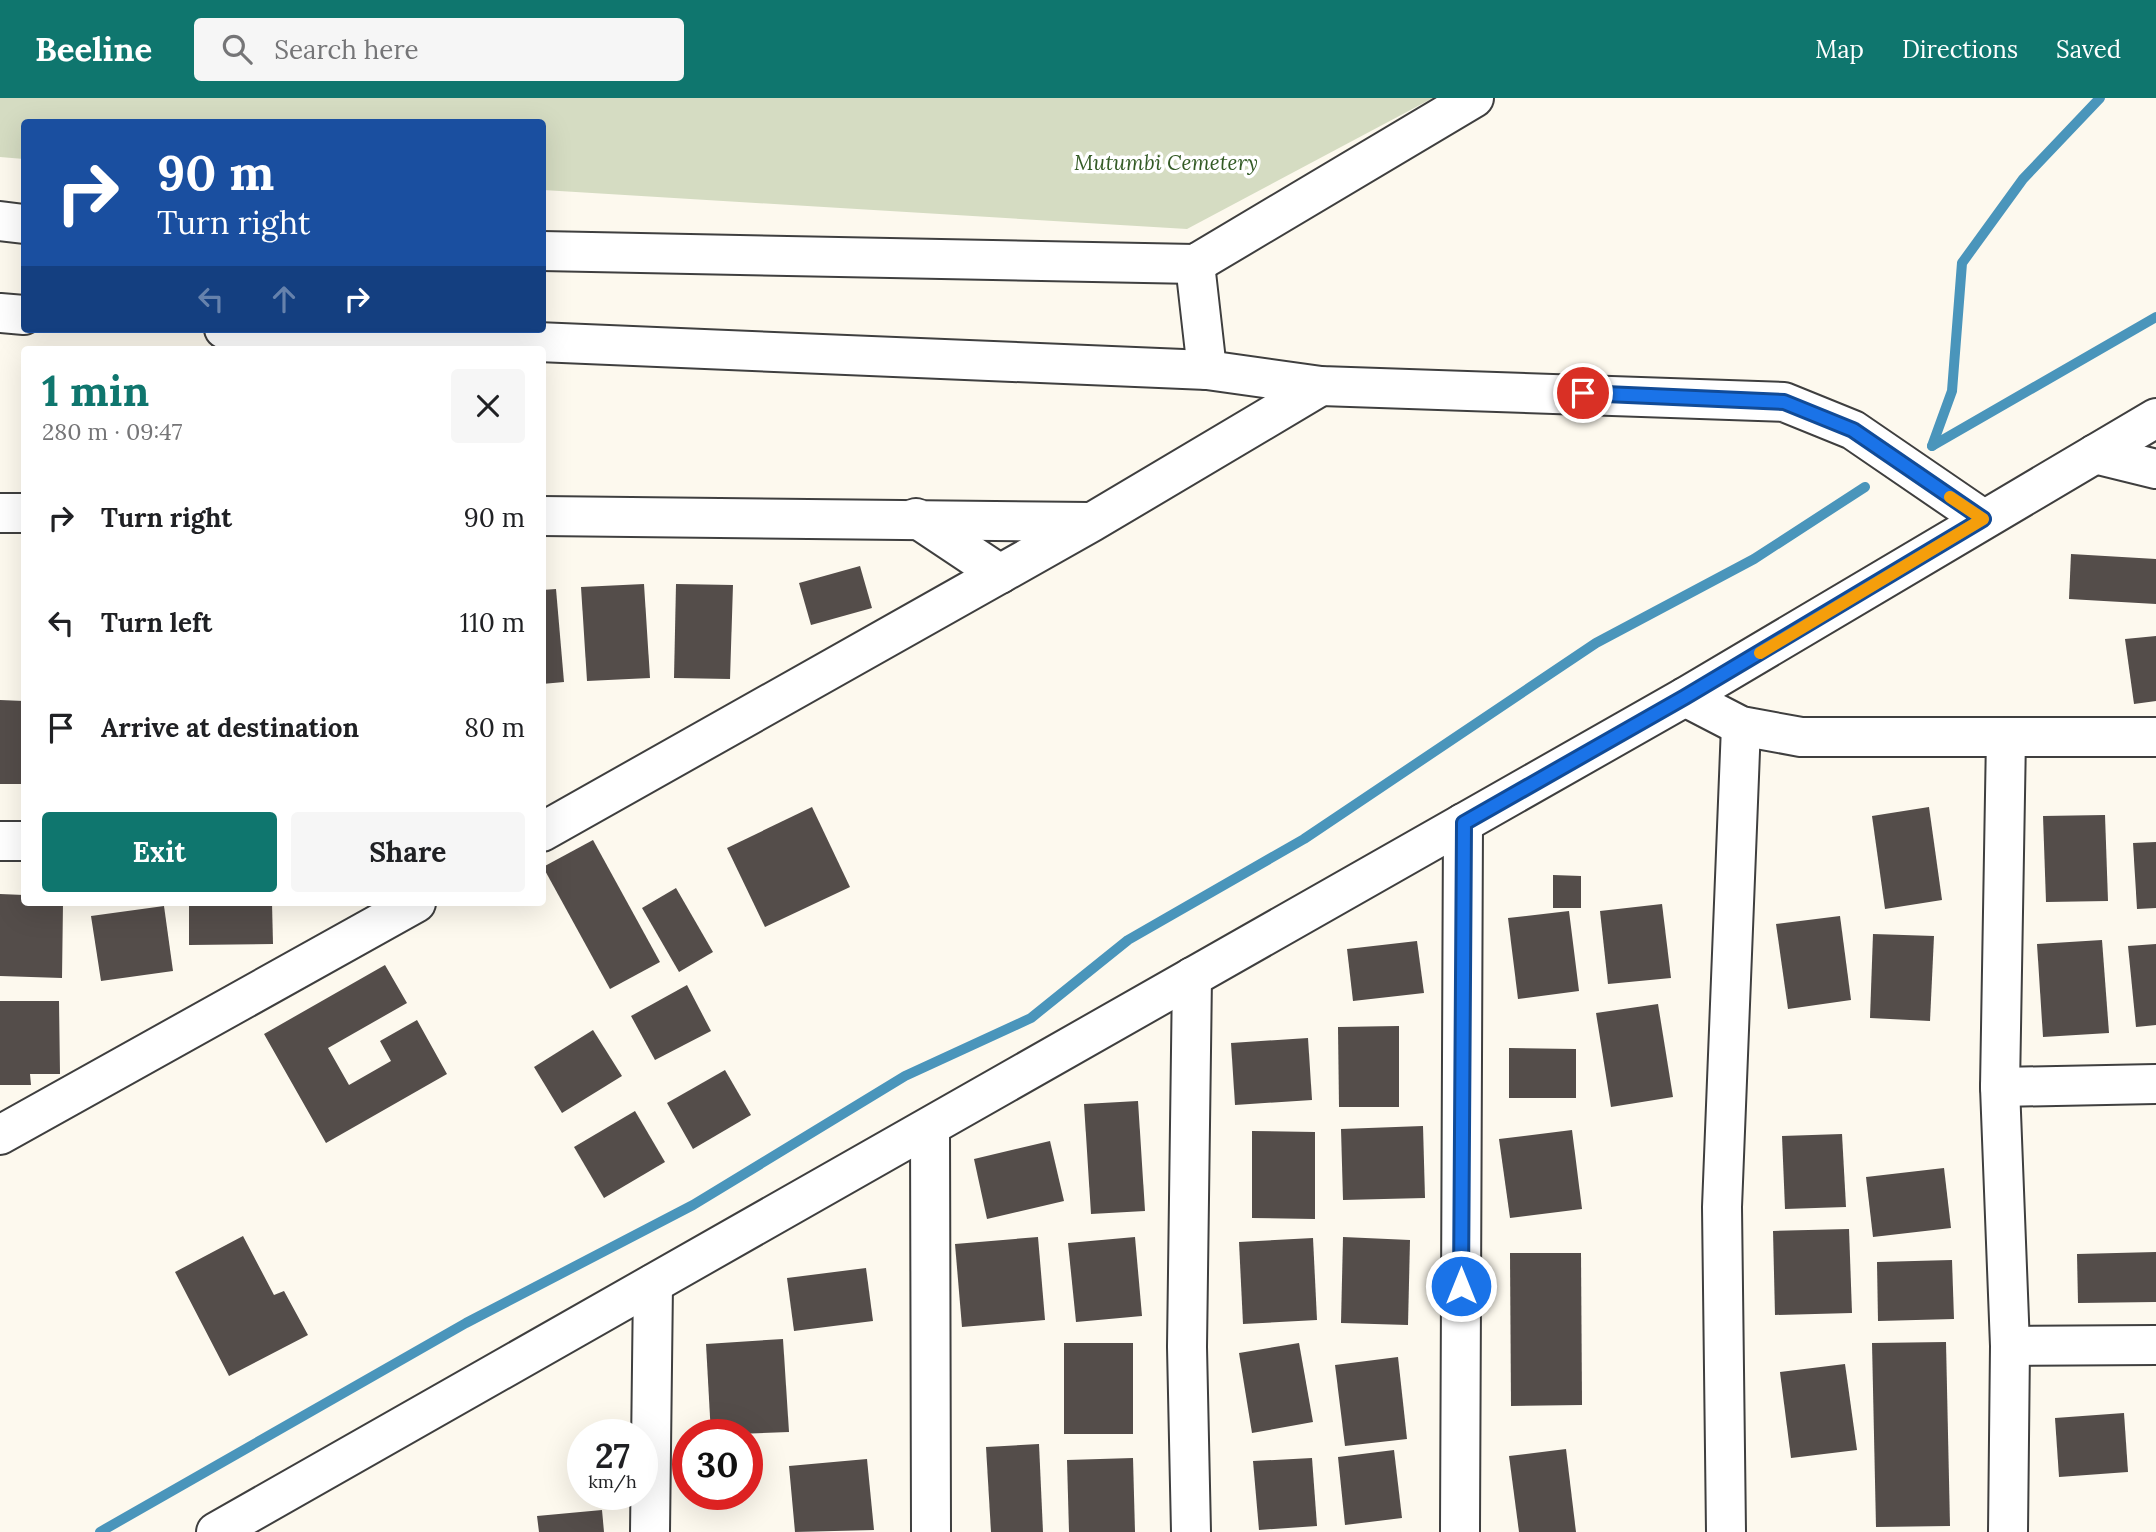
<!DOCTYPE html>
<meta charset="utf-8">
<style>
body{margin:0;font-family:Lora,serif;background:#f6f6f6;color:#202124;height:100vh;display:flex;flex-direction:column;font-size:26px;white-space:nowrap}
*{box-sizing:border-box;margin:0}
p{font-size:23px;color:#757577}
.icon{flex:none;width:38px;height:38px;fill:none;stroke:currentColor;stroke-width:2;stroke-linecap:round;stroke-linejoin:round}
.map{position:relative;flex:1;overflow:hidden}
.sheet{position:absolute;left:21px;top:248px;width:525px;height:560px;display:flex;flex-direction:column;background:#fff;border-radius:7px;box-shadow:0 7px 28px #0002}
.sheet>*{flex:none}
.banner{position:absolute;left:21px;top:21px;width:525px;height:214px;border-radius:7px;box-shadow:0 7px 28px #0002;background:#1a4fa0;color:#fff;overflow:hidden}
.speed{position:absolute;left:567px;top:1321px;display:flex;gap:14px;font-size:35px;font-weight:700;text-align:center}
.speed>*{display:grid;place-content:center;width:91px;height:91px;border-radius:50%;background:#fff;box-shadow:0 7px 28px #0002;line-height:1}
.speed small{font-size:18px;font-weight:400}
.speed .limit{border:10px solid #d22;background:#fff;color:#111}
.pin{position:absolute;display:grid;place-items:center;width:60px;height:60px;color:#fff;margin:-30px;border:4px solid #fff;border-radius:50%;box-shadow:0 2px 7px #0007}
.me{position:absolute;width:77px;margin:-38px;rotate:0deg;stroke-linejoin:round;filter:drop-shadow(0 0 5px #0008)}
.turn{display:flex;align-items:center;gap:24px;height:147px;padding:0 21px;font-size:32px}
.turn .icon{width:91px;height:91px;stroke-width:2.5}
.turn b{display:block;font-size:49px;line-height:60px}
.lanes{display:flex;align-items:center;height:66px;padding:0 21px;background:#0003;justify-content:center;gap:35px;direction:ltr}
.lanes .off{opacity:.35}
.round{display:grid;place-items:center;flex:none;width:74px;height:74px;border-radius:7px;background:#f6f6f6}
.headline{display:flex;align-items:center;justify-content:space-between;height:119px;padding:0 21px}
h1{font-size:42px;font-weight:700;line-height:52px;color:#0f766e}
.button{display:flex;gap:14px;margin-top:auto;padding:14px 21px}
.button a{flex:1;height:80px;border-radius:7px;background:#0f766e;color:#fff;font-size:28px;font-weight:700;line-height:80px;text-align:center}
.button a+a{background:#f6f6f6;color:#202124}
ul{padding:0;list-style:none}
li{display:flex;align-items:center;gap:21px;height:105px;padding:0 21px}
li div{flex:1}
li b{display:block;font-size:26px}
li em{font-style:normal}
header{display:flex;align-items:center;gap:42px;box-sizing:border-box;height:98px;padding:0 35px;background:#0f766e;color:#fff}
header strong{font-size:33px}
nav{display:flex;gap:38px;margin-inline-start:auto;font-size:24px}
.search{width:490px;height:63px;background:#f6f6f6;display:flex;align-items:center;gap:18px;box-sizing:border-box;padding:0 24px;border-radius:7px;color:#757577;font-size:26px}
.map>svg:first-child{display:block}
.cemetery{fill:#d5dcc2}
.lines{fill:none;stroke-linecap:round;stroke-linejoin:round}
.stream{stroke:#4a95bb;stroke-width:10}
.building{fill:#544d4a}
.minor-casing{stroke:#3f3f3f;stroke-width:42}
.minor{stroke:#fff;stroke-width:38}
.route-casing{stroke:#114b97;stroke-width:18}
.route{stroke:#1a73e8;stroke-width:12}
.slow{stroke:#f59e0b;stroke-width:12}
.labels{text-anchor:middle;stroke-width:7;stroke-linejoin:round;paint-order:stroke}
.park-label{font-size:21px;font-style:italic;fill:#345b26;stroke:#fff}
</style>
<header>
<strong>Beeline</strong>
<div class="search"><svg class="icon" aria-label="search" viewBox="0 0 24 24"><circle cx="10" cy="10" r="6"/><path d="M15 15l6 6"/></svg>Search here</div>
<nav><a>Map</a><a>Directions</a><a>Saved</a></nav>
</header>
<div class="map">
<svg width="2156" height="1434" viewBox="0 0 2156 1434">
<rect width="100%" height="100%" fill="#fdf9ee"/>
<path class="cemetery" d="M0,0H1433L1187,131L543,92L542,24H24V61L0,59Z"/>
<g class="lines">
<g class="stream">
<path d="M1932,348L1952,293L1962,165L2023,81L2100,0"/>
<path d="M1932,348L2156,219"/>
<path d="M100,1434L466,1225L693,1107L905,978L1031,920L1128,842L1304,741L1596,545L1754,461L1865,389"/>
</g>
</g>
<g class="building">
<path d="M2071,456L2156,461V506L2069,501Z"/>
<path d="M860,468L872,510L811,527L799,485Z"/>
<path d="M644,486L650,580L587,583L581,489Z"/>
<path d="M676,486L733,487L730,581L674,580Z"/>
<path d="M556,491L564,584L542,586V492Z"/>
<path d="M2156,538V603L2134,606L2125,541Z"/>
<path d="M0,602L24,603V686H0Z"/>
<path d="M812,709L850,789L765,829L727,750Z"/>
<path d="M1929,709L1942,802L1885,811L1872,718Z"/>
<path d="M2105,717L2108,803L2046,804L2043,718Z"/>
<path d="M593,742L660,864L610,891L543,769Z"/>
<path d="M2156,744V810L2137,811L2133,745Z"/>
<path d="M1553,777L1581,778V810H1553Z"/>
<path d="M676,790L713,854L679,874L642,810Z"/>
<path d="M0,796L24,797V805H63L62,880L0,878Z"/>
<path d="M189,805H272L273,846L189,847Z"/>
<path d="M1662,806L1671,880L1608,886L1600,813Z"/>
<path d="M164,808L173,873L101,883L91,818Z"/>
<path d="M1569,813L1579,893L1518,901L1508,820Z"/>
<path d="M1840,818L1851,902L1788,911L1776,826Z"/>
<path d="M1873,836L1934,838L1930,923L1870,920Z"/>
<path d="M2102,842L2109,935L2043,939L2037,846Z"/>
<path d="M1417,843L1424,895L1353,903L1347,851Z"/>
<path d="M2156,846V927L2136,929L2128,848Z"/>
<path d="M385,867L407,905L328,950L349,987L391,963L380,943L417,922L447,976L326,1045L264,936Z"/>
<path d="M687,887L711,933L655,962L631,918Z"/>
<path d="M0,903H59L60,976H30L31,987H0Z"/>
<path d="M1658,906L1673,999L1611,1009L1596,915Z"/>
<path d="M1399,928V1009H1339L1338,929Z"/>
<path d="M593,932L622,978L562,1015L534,969Z"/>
<path d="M1308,940L1312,1002L1235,1007L1231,945Z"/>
<path d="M1509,950L1576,951V1000H1509Z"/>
<path d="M725,972L751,1017L693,1051L667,1005Z"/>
<path d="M1138,1003L1145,1113L1091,1116L1084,1006Z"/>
<path d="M635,1013L665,1064L604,1100L574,1049Z"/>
<path d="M1423,1028L1425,1100L1343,1102L1341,1031Z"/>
<path d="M1572,1032L1582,1111L1510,1120L1499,1041Z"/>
<path d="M1252,1033L1315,1034V1121L1252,1120Z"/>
<path d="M1842,1036L1846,1109L1785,1111L1782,1038Z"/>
<path d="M1050,1043L1064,1103L987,1121L974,1061Z"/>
<path d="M1944,1070L1951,1130L1873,1139L1866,1079Z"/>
<path d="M1849,1131L1852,1215L1775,1217L1773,1133Z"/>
<path d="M243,1138L274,1197L284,1193L308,1237L229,1278L175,1174Z"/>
<path d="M1038,1139L1045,1222L962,1229L955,1146Z"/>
<path d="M1135,1139L1142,1218L1076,1224L1068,1145Z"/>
<path d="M1343,1139L1410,1142L1408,1227L1341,1225Z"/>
<path d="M1313,1140L1317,1222L1243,1226L1239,1144Z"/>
<path d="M2156,1154V1204L2078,1205L2077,1156Z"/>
<path d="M1510,1155H1581L1582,1307L1511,1308Z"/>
<path d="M1952,1162L1954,1221L1878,1223L1877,1164Z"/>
<path d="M866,1170L873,1223L794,1233L787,1180Z"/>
<path d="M783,1241L789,1334L711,1337L706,1246Z"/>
<path d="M1946,1244L1950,1428L1876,1429L1872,1245Z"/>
<rect x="1064" y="1245" width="69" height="91"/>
<path d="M1299,1245L1313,1324L1252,1335L1239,1255Z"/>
<path d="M1398,1259L1407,1341L1345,1348L1335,1267Z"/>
<path d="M1845,1266L1857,1352L1791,1360L1780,1274Z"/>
<path d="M2124,1315L2128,1374L2059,1379L2055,1320Z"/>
<path d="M1039,1346L1043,1434H991L986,1349Z"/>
<path d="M1566,1351L1576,1434H1519L1509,1358Z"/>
<path d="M1394,1352L1402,1420L1345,1427L1338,1359Z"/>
<path d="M1133,1360L1135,1434H1069L1067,1362Z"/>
<path d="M1312,1360L1317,1428L1259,1432L1253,1363Z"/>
<path d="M867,1361L874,1432L795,1434L789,1368Z"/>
<path d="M602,1412L604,1434H539L537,1418Z"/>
</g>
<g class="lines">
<defs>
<g id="minor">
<path d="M0,123L24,126"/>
<path d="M542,153L1195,166L1474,0"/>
<path d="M1195,166L1207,272"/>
<path d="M0,215L24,217"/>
<path d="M224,231L1207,272L1321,288L1784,304L1853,332L1983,421"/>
<path d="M2095,356L2156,371"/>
<path d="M0,415H24"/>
<path d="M542,418L1090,424"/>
<path d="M916,420L1000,476"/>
<path d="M1685,599L1741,628L1801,639H2156"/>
<path d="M2006,639L2000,989L2010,1248L2008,1434"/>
<path d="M542,734L1092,424L1321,288"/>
<path d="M0,743H24"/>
<path d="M2000,989L2156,986"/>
<path d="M930,1029L931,1434"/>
<path d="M0,1037L416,805"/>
<path d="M2010,1248L2156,1247"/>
<path d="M216,1434L1685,599L2156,320"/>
<path d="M650,1434L653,1186"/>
<path d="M1191,1434L1187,1249L1192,879"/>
<path d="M1460,1434L1463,725"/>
<path d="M1726,1434L1722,1109L1741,628"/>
</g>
</defs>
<use href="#minor" class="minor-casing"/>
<use href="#minor" class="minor"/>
</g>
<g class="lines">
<defs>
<path id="route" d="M1461,1188L1464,725L1685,599L1983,421L1853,332L1784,304L1583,295"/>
</defs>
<use href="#route" class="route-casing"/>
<use href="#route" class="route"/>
<path class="slow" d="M1760,555L1983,421L1950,399"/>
</g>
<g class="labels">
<g class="park-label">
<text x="1166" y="72">Mutumbi Cemetery</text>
</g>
</g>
</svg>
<div class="speed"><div>27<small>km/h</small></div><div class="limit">30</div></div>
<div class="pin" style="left:1583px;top:295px;background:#d93025"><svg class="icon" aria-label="arrive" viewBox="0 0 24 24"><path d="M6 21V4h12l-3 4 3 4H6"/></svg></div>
<svg class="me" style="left:1461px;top:1188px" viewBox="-20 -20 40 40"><circle r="17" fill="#1a73e8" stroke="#fff" stroke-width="3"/><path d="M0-11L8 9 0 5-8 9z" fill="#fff"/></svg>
<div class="banner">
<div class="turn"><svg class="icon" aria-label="right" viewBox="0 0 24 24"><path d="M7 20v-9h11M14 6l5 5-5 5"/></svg><div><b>90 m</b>Turn right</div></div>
<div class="lanes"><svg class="icon off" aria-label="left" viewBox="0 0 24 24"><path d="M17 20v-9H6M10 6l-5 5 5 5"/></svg><svg class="icon off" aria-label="ahead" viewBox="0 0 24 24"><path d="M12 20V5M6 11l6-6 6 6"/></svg><svg class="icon" aria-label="right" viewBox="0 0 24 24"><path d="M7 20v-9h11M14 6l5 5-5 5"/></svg></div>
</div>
<section class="sheet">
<div class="headline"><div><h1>1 min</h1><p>280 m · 09:47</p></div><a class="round"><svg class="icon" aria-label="close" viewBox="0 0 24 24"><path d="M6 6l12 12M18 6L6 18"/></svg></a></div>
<ul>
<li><svg class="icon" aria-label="right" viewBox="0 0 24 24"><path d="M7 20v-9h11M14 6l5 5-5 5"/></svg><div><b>Turn right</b></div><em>90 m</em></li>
<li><svg class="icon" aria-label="left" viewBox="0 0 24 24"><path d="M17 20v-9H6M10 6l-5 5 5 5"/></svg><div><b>Turn left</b></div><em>110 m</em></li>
<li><svg class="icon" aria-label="arrive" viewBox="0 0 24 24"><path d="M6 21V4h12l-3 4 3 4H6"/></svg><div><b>Arrive at destination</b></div><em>80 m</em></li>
</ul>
<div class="button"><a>Exit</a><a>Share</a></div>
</section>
</div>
